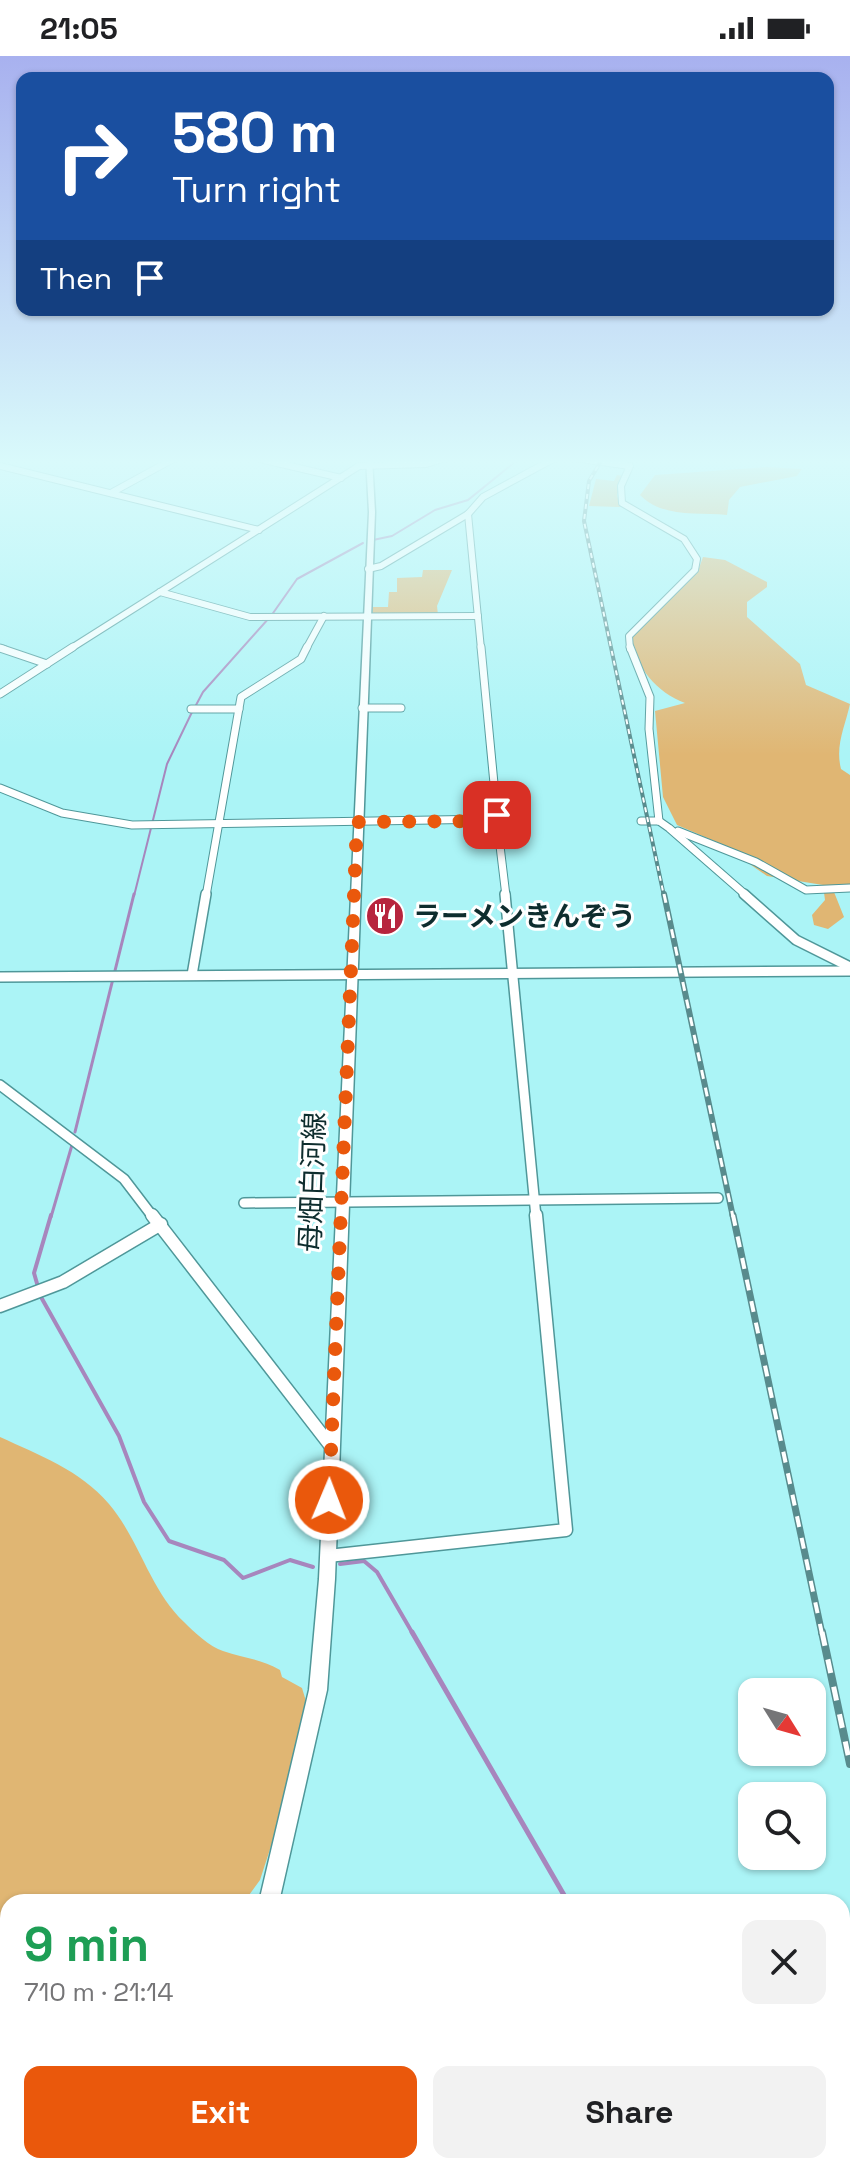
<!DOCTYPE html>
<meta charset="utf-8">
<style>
body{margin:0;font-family:"Space Grotesk","Noto Sans JP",sans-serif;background:#f2f2f2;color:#202124;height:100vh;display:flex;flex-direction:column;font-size:30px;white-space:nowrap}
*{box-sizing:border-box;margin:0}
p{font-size:26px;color:#757577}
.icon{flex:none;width:44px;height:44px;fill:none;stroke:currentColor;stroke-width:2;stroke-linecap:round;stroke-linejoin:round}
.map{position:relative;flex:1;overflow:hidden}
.details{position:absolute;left:0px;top:1838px;width:850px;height:280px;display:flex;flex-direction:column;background:#fff;border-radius:24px 24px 0 0;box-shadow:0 2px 6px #0004}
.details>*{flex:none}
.guide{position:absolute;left:16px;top:16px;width:818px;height:244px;border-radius:16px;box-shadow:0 2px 6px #0004;background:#1a4fa0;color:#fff;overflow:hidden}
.needle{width:52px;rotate:127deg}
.fabs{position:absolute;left:738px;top:1622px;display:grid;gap:16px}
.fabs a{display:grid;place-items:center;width:88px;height:88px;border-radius:16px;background:#fff;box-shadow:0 2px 6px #0004;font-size:40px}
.pin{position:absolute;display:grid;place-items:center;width:68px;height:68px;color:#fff;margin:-34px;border-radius:16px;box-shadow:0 4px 12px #0006}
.me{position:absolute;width:88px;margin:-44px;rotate:1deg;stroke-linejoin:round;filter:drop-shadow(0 0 6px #0008)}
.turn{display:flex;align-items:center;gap:28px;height:168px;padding:0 24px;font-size:36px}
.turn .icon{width:104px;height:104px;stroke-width:2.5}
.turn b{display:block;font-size:56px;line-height:68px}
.then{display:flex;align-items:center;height:76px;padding:0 24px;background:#0003;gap:16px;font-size:30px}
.round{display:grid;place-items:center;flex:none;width:84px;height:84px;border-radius:16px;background:#f2f2f2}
.headline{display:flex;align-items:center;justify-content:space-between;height:136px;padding:0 24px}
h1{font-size:48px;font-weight:700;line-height:60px;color:#1e9e55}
.button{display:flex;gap:16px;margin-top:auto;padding:16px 24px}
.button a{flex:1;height:92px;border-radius:16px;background:#ea580c;color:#fff;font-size:32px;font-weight:700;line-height:92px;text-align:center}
.button a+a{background:#f2f2f2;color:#202124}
.status{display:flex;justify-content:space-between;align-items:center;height:56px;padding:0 40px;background:#fff;direction:ltr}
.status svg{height:22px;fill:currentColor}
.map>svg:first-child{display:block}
.green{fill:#e0b673}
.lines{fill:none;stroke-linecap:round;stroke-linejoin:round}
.stream-far3{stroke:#a786bd;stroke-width:2}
.stream-far2{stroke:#a786bd;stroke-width:3}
.stream-far1{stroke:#a786bd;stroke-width:4}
.stream{stroke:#a786bd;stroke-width:5}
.minor-far3-casing{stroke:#4f9799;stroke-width:8}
.minor-far2-casing{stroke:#4f9799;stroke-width:9}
.minor-far1-casing{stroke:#4f9799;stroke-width:12}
.minor-casing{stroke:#4f9799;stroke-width:15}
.major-casing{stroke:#4f9799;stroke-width:3}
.minor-far3{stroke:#fff;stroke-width:6}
.minor-far2{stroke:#fff;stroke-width:7}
.minor-far1{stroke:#fff;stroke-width:9}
.minor{stroke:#fff;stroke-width:12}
.major{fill:#fff;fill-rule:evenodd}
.rail-far3-casing{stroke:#588b8d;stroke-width:4}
.rail-far2-casing{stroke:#588b8d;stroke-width:6}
.rail-far1-casing{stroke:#588b8d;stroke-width:7}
.rail-casing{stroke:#588b8d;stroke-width:8}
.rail-far3{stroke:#fff;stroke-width:2;stroke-dasharray:5;stroke-linecap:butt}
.rail-far2{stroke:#fff;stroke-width:3;stroke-dasharray:9;stroke-linecap:butt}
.rail-far1{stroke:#fff;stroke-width:4;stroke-dasharray:11;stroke-linecap:butt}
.rail{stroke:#fff;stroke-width:5;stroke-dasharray:14;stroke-linecap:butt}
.route{stroke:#ea580c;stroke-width:14;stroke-dasharray:0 25.2}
.labels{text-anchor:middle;stroke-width:6;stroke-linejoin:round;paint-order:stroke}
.poi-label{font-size:28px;font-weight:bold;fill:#0e2d2e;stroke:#fff;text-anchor:start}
.street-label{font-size:28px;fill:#0e2d2e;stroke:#fff}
</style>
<div class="status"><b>21:05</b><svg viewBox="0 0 49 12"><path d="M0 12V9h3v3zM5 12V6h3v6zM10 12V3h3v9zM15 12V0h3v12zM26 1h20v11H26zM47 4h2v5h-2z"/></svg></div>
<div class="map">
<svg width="850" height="2118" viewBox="0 0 850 2118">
<rect width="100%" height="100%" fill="#abf4f6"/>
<g class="green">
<path d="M767,411L802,413L797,420L740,431L729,444L727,459C698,456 662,462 640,439L655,419Z"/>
<path d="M617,419L624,420L617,439L620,451L589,450L596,423L614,425Z"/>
<path d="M703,501L725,504L767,526V531L747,546V561L800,608L806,629L850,648C845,671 835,689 841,713L850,719V829L832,831L844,861L828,873L814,869L812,859L825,844L823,829L767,820L721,788L677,769L663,741L655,655L685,647C656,636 637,612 631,583L698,515Z"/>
<path d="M423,514H452L437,550L438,559H372L373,551H388L389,536H397V522L422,521Z"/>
<path d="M0,1381C39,1399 80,1414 109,1448C139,1483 150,1534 184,1566C194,1576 210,1591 223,1595C244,1602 261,1603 280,1614L282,1621L302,1632L309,1655L306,1683L260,1824L244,1846H8V1955L0,1959Z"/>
</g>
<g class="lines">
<g class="stream-far3">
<path d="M373,484L392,480L435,454L468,444L520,402"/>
<path d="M271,560L297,523L363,487"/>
<path d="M195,651L203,636L269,562"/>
<path d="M134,840L167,708L193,654"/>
</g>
<g class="stream-far2">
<path d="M75,1076L134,838"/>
<path d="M51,1161L72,1089"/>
</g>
<g class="stream-far1">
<path d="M38,1231L34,1217L51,1159"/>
<path d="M41,1241L119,1380L144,1446L169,1485L224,1504L243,1522L290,1504L313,1511"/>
<path d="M340,1508L364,1505L377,1516L413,1578"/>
</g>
<g class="stream">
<path d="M412,1576L568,1846"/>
<path d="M715,2110L719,2118"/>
</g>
<defs>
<g id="minor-far3">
<path d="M256,402L341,422"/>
<path d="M573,402L630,410L621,430L622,447L684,483L697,503L695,514L629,580L630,593"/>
<path d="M0,410L259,474"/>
<path d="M111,437L175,402"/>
<path d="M468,458L481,593"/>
<path d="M368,513L381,510L468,458L483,441L555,402"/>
<path d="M160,536L250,561L478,560"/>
<path d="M0,592L4,593"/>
<path d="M70,593L359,410L426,408L446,402"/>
<path d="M306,593L324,560"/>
</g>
<g id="minor-far2">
<path d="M481,591L497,759L493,763L497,765L506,840"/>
<path d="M630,591L650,641L649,673L659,765"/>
<path d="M0,592L47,608"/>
<path d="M0,638L73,591"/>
<path d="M362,652H401"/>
<path d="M191,653H239"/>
<path d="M0,732L62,757L132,769L493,763"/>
<path d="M641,765H659L669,772L747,840"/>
<path d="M678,775L756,806L806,834L850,832"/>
<path d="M206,840L241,641L301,603L307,591"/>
</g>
<g id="minor-far1">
<path d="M505,838L536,1161"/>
<path d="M744,838L796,884L850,911"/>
<path d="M192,919L206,838"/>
<path d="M0,921L850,915"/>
<path d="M0,1029L124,1123L153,1161"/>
<path d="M244,1147L718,1142"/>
</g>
<g id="minor">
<path d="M152,1159L330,1389"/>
<path d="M0,1250L63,1226L161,1168"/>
<path d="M328,1500L566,1474L536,1159"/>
</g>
<g id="major">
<path d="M366,402H372L375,456L335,1523L327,1634L279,1846H259L309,1634L319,1523L369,456Z"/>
<path d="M198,2110H220L218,2118H196Z"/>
</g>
</defs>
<use href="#minor-far3" class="minor-far3-casing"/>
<use href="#minor-far2" class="minor-far2-casing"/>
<use href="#minor-far1" class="minor-far1-casing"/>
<use href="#minor" class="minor-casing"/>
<use href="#major" class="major-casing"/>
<use href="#minor-far3" class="minor-far3"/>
<use href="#minor-far2" class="minor-far2"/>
<use href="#minor-far1" class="minor-far1"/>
<use href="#minor" class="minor"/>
<use href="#major" class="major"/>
<defs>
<path id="rail-far3" d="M603,402L589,425L584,465L664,840"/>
<path id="rail-far2" d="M664,838L733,1161"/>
<path id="rail-far1" d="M733,1159L822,1578"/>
<path id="rail" d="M822,1576L850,1708"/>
</defs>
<use href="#rail-far3" class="rail-far3-casing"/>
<use href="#rail-far2" class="rail-far2-casing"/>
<use href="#rail-far1" class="rail-far1-casing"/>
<use href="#rail" class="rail-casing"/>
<use href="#rail-far3" class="rail-far3"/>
<use href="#rail-far2" class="rail-far2"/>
<use href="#rail-far1" class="rail-far1"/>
<use href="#rail" class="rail"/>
</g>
<linearGradient id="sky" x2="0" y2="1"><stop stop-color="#a8b1ef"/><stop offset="0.58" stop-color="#d9fafb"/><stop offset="1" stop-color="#d9fafb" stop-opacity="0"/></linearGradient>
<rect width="850" height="699" fill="url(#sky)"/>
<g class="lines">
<path class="route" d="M329,1444L357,766L487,765L497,759"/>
</g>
<defs>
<symbol id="restaurant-disc" viewBox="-11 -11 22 22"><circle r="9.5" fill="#b7253e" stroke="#fff"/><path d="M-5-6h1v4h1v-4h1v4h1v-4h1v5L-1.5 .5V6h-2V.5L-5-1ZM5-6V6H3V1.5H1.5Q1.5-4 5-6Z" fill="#fff"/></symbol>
</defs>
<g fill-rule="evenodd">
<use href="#restaurant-disc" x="363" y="838" width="44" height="44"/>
</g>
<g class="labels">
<g class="poi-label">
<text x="413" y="870">ラーメンきんぞう</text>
</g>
<g class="street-label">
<text transform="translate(312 1126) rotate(-88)" y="10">母畑白河線</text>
</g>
</g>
</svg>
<div class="fabs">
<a><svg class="needle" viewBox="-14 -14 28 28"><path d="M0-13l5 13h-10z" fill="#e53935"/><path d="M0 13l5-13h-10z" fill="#757577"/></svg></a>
<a><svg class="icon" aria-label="search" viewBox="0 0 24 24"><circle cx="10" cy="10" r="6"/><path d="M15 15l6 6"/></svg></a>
</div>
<div class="pin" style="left:497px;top:759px;background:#d93025"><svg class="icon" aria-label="arrive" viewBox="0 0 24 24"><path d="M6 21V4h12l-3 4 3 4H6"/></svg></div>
<svg class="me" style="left:329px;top:1444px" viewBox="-20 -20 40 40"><circle r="17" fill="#ea580c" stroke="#fff" stroke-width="3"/><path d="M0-11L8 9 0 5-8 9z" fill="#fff"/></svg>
<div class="guide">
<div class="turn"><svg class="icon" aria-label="right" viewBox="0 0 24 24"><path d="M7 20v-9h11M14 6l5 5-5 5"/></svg><div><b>580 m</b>Turn right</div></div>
<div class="then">Then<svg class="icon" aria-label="arrive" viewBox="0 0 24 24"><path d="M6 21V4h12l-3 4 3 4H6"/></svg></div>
</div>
<section class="details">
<div class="headline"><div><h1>9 min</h1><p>710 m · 21:14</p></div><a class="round"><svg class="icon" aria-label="close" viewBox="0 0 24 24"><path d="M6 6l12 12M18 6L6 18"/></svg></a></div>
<div class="button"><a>Exit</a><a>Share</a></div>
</section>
</div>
